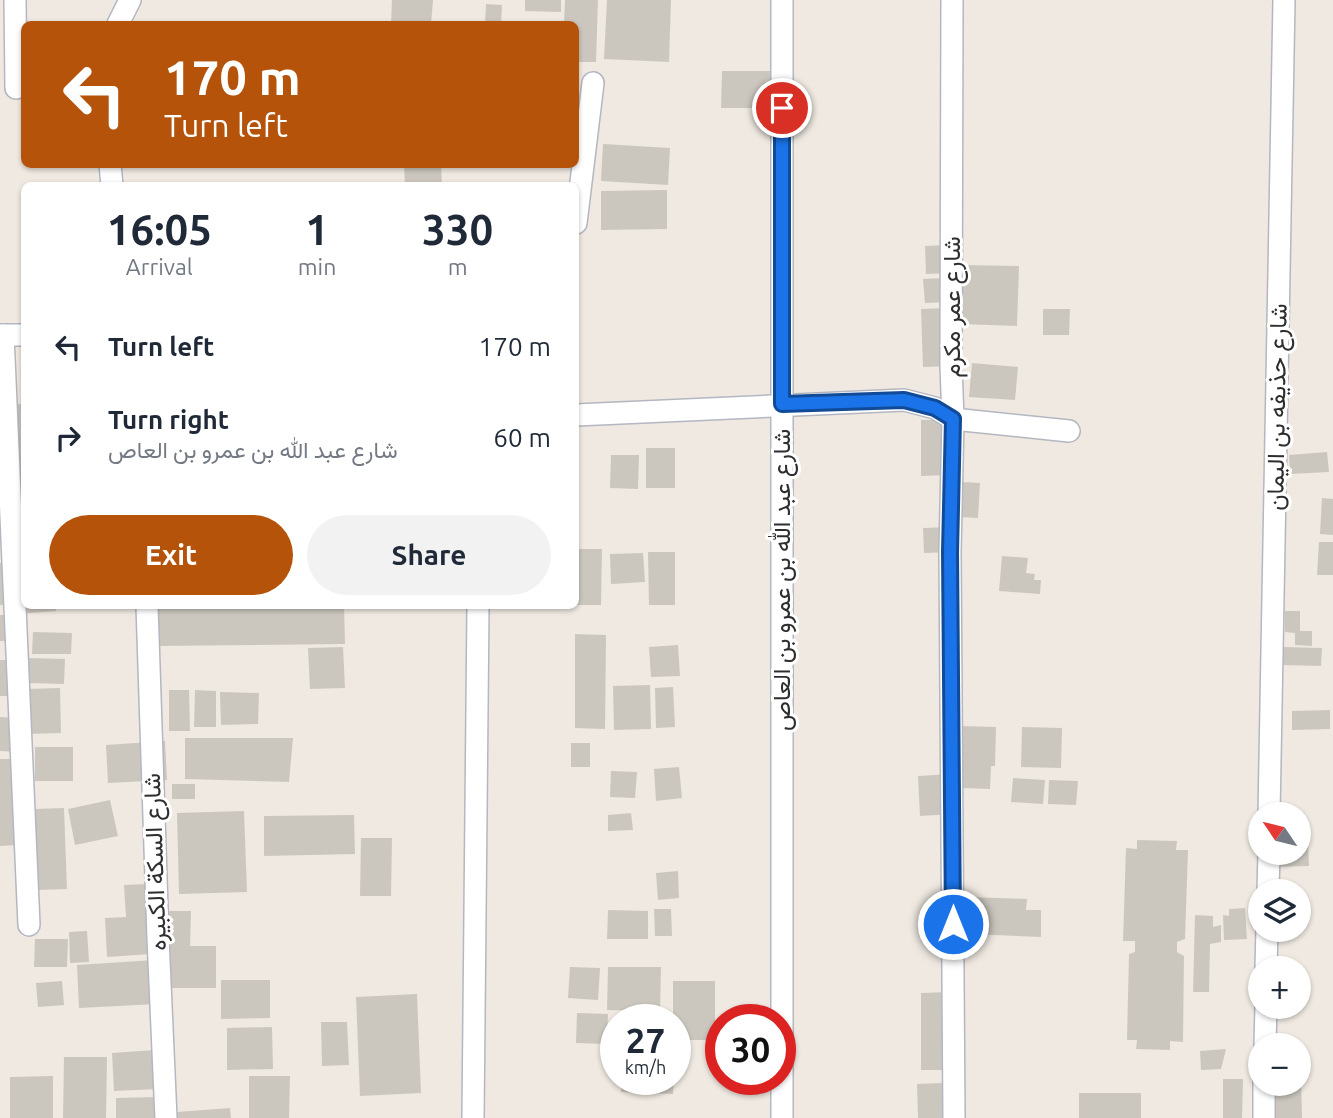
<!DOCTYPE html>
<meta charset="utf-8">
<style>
body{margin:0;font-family:Ubuntu,Vazirmatn,sans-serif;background:#f2f2f3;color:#1f2937;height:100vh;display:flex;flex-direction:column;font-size:26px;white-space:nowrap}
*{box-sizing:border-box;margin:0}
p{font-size:23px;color:#747a83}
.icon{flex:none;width:38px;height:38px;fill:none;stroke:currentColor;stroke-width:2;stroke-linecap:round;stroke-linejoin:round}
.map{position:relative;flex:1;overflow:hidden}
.details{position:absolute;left:21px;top:182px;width:558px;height:427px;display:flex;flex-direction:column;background:#fff;border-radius:10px;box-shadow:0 2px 5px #0004}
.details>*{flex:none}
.top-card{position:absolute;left:21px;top:21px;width:558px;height:147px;border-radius:10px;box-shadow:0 2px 5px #0004;background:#b45309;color:#fff;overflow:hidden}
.needle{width:46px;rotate:305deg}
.buttons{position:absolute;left:1248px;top:802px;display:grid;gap:14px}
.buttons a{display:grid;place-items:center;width:63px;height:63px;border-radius:50%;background:#fff;box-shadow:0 2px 5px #0004;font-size:35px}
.speed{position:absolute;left:600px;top:1004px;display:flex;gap:14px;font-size:35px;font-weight:700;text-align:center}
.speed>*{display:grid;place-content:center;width:91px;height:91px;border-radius:50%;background:#fff;box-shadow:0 2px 5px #0004;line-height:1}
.speed small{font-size:18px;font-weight:400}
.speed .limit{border:10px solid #d22;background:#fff;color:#111}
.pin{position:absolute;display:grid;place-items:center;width:60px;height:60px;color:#fff;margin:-30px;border:4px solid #fff;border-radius:50%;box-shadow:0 2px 7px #0007}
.me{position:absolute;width:77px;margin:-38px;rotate:0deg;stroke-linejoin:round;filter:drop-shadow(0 0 5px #0008)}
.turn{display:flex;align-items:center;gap:24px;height:147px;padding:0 28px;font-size:32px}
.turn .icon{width:91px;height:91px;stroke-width:2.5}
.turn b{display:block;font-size:49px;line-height:60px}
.eta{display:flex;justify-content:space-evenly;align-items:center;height:119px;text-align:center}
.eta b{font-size:42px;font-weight:600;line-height:49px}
.primary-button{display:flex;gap:14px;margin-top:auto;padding:14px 28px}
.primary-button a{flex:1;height:80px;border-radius:42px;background:#b45309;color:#fff;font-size:28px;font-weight:600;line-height:80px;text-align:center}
.primary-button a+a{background:#f2f2f3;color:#1f2937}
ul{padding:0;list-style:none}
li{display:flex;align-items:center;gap:21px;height:91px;padding:0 28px}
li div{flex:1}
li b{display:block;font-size:26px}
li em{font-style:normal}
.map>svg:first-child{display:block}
.building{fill:#cbc7bf}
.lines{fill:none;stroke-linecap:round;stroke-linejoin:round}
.minor-casing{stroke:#b4b7c1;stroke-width:24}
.minor{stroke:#fff;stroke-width:21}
.route-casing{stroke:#114b97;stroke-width:18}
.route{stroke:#1a73e8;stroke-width:12}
.labels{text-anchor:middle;stroke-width:6;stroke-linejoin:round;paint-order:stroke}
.street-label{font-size:24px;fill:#2e2e2e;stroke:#fff}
</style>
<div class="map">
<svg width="1333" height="1118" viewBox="0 0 1333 1118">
<rect width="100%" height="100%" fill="#efe9e1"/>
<g class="building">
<path d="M392,0H433L431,24H391Z"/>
<path d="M525,0H561V12L525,11Z"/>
<path d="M565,0H598L596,62H576V24H564Z"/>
<path d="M607,0H671L669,62L604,59Z"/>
<path d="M486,4L502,5L501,24H485Z"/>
<path d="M722,71H779L778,108H721Z"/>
<path d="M603,144L670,148L668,185L601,181Z"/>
<path d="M404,164H441L442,186H405Z"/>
<rect x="361" y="182" width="37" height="4"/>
<path d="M667,190V229L601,230V191Z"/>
<path d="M947,245L948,273L926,274L925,246Z"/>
<path d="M959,265L1019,266L1017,326L961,324L962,296L959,297Z"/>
<path d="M946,278L947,302L925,303L923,279Z"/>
<path d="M949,308L951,366L923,367L921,309Z"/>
<path d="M1043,309H1070L1069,335H1043Z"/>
<path d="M972,363L1018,367L1015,400L969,397Z"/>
<path d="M11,404H24V498L16,499Z"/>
<path d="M921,420H947L948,475L921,476Z"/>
<rect x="646" y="448" width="29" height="40"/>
<path d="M1327,452L1329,472L1290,474L1289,455Z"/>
<path d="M611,455H639L638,489L610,488Z"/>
<path d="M962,482L980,483L978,518L960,517Z"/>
<path d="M1322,498L1333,499V535L1320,534Z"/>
<path d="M950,527V552L924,553L923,528Z"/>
<path d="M1319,542H1333V575H1317Z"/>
<path d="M576,549H602L601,605H576Z"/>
<path d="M648,552H675V605H649Z"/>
<path d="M643,553L645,582L611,584L610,554Z"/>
<path d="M16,556H24V606H56V611L20,614Z"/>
<path d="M1002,556L1028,558L1026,573L1035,574L1034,580H1041L1040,594L999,591Z"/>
<path d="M0,563L14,564L11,606L0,605Z"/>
<path d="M154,606H344L345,644L154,646Z"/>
<path d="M1285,611H1300V631H1312V646L1295,645V633L1285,632Z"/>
<rect x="0" y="615" width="16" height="26"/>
<path d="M33,632L72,633L71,654H32Z"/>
<path d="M575,634L606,635L605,729L575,728Z"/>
<path d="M678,645L680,676L651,677L649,647Z"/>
<path d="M343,647L345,688L310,689L308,648Z"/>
<path d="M1282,647L1322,648L1321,666L1282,665Z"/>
<path d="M29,658L65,659L64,684L28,683Z"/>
<path d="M0,660H16L15,696H0Z"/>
<path d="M650,685L651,729L614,730L613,686Z"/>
<path d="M673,687L675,727L656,728L655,688Z"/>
<path d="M60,688L61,733L26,734L25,689Z"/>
<path d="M169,690H189L190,731H169Z"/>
<path d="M195,690L216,691V727H194Z"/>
<path d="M220,692L259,693L258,724L221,725Z"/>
<path d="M1330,710V729L1292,730V711Z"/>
<path d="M0,717L20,718L19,752L0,751Z"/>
<path d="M959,726L996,727L995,766H991L990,789L962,788L963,763L958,760Z"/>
<path d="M1022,727L1062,728L1061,768L1021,767Z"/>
<path d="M185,738H293L289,782L185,779Z"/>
<path d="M165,741L167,780L108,783L106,745Z"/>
<rect x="571" y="743" width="19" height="24"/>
<rect x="35" y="747" width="38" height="34"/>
<path d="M0,759H16L18,845L0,846Z"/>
<path d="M679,767L682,798L656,801L654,769Z"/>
<path d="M611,771L637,772L635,798L610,797Z"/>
<path d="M951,774L953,814L920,816L918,776Z"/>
<path d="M1013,778L1045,780L1043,804L1011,802Z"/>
<path d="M1049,780L1078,781L1076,805L1048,804Z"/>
<rect x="172" y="784" width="23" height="15"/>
<path d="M110,800L118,836L75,845L68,809Z"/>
<path d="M64,808L67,889L37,890L34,809Z"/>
<path d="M244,811L247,892L179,894L177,813Z"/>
<path d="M631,813L633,830L608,831V815Z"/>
<path d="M354,815L355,854L264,856V816Z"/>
<path d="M361,838H392L391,896H360Z"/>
<path d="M1137,840L1177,841L1176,850H1188L1185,939L1177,942V952L1184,956L1183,1042L1170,1041V1050L1136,1049L1137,1040H1127L1129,954L1135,952V941H1123L1126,848L1137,849Z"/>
<path d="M1298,842H1308L1309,866L1274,867V852H1298Z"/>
<path d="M678,871L679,898L658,900L656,873Z"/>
<path d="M148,884L151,954L107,957L105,918L126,917L124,885Z"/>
<path d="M970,897L1027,899L1026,910H1041V937L968,934Z"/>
<path d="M1245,908L1247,939L1224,940L1223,915L1229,916V909Z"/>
<path d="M654,909H671L672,936H655Z"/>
<path d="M608,910L648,911V939H607Z"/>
<path d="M168,911H191L190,946H216V988H168Z"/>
<path d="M1195,915L1213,916V927L1221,925V942L1210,944L1209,992H1193Z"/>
<path d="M87,931L89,962L70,963L69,932Z"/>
<path d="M35,939H68L67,967H34Z"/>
<path d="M154,960L157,1004L79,1008L77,965Z"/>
<path d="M570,967L600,968L598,1000L568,998Z"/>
<path d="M608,967H661L660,1011L607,1010Z"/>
<path d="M221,980H270V1018L221,1019Z"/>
<path d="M62,981L64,1005L38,1007L36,983Z"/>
<path d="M673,981H715V1040H676V1020H673Z"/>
<path d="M950,992V1070H921V993Z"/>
<path d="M417,994L421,1093L360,1096L356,997Z"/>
<path d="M577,1013L608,1014L607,1044L576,1043Z"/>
<path d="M321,1022H347L349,1065L322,1066Z"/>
<path d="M272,1027L273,1069L227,1070V1028Z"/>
<path d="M1226,1049L1221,1069L1201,1070L1200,1051Z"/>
<path d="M155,1050L157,1089L114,1091L112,1053Z"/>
<path d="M64,1057H107L106,1118H63Z"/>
<path d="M1298,1072H1301L1302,1118H1268L1267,1083H1298Z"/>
<path d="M53,1076V1118H10V1077Z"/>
<path d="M249,1076H290L289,1118H249Z"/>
<path d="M1223,1079H1243L1242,1118H1223Z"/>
<path d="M622,1080H674L673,1094L621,1092Z"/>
<path d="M943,1083L944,1118H918L917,1084Z"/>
<rect x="1079" y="1093" width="62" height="25"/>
<path d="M157,1097V1118H116V1098Z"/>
<path d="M230,1108L231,1118H177V1112Z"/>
</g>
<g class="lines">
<defs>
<g id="minor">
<path d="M15,0L16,88"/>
<path d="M952,0L951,366L953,419L950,552L954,1118"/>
<path d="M118,24L130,0"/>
<path d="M110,164L112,186"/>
<path d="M576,223L593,83"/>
<path d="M0,335H24"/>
<path d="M3,335L29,925"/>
<path d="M576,415L904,400L935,408L953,419L1069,431"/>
<path d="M147,606L158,938L166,1118"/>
<path d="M1269,814L1284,0"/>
<path d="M1268,891L1269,852"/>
<path d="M1266,968L1267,929"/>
<path d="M1265,1045L1266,1006"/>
<path d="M473,1118L478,606"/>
<path d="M782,1118V0"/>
<path d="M1264,1118V1083"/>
</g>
</defs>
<use href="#minor" class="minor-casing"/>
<use href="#minor" class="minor"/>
</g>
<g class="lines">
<defs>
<path id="route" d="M782,108V404L904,400L935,408L953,419L950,552L953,924"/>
</defs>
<use href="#route" class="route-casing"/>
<use href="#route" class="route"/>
</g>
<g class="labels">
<g class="street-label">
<text transform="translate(952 307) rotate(-90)" y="8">شارع عمر مكرم</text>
<text transform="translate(1277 407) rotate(-89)" y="8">شارع حذيفه بن اليمان</text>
<text transform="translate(782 580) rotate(-90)" y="8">شارع عبد الله بن عمرو بن العاص</text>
<text transform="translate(155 862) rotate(-92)" y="8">شارع السكة الكبيره</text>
</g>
</g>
</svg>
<div class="buttons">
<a><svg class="needle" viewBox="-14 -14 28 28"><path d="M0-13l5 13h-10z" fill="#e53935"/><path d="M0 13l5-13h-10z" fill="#747a83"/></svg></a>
<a><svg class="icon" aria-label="layers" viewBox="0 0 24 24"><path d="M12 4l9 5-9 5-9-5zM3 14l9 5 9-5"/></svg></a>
<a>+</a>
<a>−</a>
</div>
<div class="speed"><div>27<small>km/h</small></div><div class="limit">30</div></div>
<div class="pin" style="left:782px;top:108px;background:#d93025"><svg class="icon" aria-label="arrive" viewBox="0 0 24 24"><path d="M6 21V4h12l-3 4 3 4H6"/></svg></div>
<svg class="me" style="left:953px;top:924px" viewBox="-20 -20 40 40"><circle r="17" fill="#1a73e8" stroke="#fff" stroke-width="3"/><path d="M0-11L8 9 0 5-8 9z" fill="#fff"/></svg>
<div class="top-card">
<div class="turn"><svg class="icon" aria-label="left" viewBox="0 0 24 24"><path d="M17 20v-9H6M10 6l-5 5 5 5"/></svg><div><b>170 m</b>Turn left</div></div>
</div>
<section class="details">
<div class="eta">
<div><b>16:05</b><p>Arrival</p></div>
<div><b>1</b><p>min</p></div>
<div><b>330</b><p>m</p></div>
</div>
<ul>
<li><svg class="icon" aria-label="left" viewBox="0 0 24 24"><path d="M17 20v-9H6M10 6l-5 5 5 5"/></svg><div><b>Turn left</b></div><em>170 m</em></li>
<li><svg class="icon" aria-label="right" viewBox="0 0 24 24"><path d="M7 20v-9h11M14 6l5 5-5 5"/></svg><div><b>Turn right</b><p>شارع عبد الله بن عمرو بن العاص</p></div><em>60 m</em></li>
</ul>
<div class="primary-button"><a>Exit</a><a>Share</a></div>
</section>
</div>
